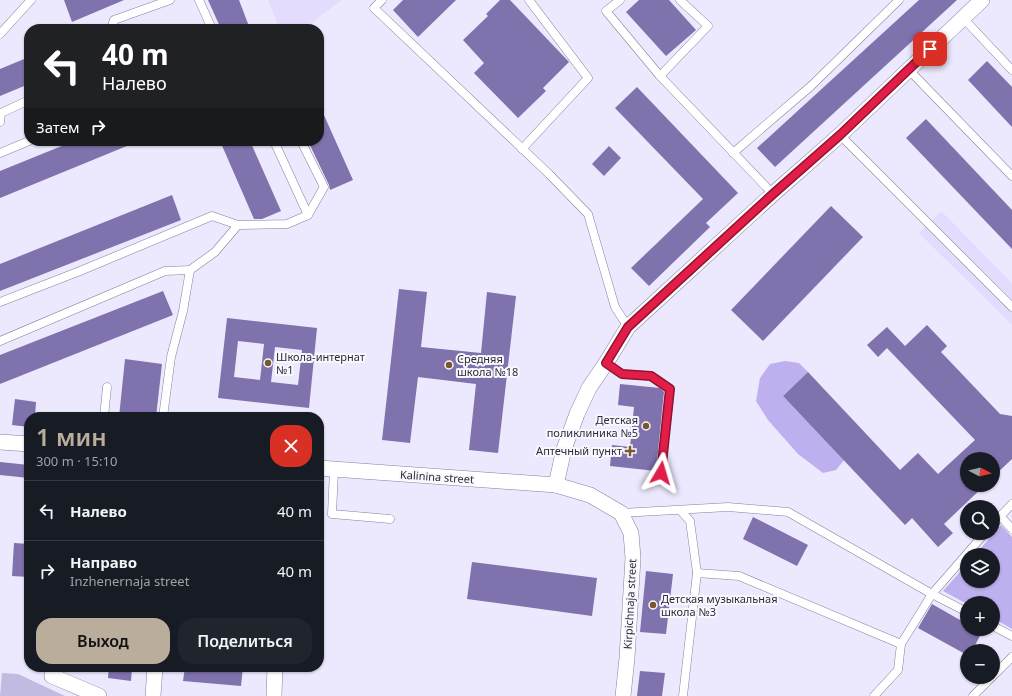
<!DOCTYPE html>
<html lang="ru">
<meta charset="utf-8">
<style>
body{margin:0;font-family:"Noto Sans",sans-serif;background:#20242c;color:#f1f3f6;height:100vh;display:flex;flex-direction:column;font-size:15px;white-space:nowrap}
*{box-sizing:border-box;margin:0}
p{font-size:13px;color:#9ea1a6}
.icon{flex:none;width:22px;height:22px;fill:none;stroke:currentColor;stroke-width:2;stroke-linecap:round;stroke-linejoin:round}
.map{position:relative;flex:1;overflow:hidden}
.drawer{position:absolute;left:24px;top:412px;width:300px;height:260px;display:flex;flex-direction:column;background:#171b24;border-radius:16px;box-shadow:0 1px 3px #0004}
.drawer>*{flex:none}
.hud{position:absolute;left:24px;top:24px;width:300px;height:122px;border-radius:16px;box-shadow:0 1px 3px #0004;background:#202124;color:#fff;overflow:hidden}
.needle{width:26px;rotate:97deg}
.buttons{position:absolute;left:960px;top:452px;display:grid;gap:8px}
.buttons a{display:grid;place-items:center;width:40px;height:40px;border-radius:50%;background:#171b24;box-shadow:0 1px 3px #0004;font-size:20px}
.pin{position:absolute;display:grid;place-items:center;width:34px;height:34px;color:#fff;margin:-17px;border-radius:8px;box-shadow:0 2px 6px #0006}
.me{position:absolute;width:44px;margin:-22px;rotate:7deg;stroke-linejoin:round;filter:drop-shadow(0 0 3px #0008)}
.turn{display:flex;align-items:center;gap:14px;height:84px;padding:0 12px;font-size:18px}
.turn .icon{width:52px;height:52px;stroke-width:2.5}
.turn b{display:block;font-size:28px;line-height:34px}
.then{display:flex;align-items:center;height:38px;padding:0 12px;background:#0003;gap:8px;font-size:15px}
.round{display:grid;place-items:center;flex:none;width:42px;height:42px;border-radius:16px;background:#20242c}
.head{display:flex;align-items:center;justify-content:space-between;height:68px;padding:0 12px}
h1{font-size:24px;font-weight:600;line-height:30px;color:#bbad9c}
.button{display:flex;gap:8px;margin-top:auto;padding:8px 12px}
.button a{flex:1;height:46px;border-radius:16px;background:#bbad9c;color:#111;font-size:16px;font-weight:600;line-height:46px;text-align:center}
.button a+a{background:#20242c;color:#f1f3f6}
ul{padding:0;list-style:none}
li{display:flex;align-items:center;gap:12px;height:60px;padding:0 12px;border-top:1px solid #363941}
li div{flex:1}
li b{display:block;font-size:15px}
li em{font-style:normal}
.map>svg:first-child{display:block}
.built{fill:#e3dcfd}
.green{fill:#c1bae1}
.forest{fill:#beb0ef}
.building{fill:#8072ad;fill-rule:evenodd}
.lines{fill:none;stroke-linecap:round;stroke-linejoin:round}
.lane-casing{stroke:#86809e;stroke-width:9}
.street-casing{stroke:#86809e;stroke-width:16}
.lane{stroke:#fff;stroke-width:8}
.street{stroke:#fff;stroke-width:15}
.route-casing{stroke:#92132f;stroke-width:10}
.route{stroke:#e11d48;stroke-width:7}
.poi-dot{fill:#78582e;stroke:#f9f8fe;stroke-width:1.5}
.labels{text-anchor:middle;stroke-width:4;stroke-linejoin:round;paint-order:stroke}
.poi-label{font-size:11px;fill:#2e2b38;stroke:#f9f8fe;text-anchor:start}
.street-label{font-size:11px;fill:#2e2b38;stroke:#f9f8fe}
</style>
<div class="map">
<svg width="1012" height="696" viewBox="0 0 1012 696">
<rect width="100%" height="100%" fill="#ece8fd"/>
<g class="built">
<path d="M268,0H342L303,29H280Z"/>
<path d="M941,211L1012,283V325L919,233Z"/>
</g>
<path class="green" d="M2,673L18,674L65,696H0Z"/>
<g class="forest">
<path d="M785,361L799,363L808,372L783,396L844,460L836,470L823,473L798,454L768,420L756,401L760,378L770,364Z"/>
<path d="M1001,525L1012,537V629L993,618V603H967V604L943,591L967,564V581H993V555H975Z"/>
</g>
<g class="building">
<path d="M64,0H124L72,22Z"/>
<path d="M208,0H239L250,29H221Z"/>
<path d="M403,0H456L418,37L393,10Z"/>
<path d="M500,0H510L569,62L543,88L546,91L518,118L474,73L484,63L463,40L488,16L486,14Z"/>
<path d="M639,0H669L696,30L666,56L626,12Z"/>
<path d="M919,0H957L775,167L757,148Z"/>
<path d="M29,57V84L0,96V69Z"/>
<path d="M987,61L1012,87V127L968,80Z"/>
<path d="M637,87L738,193L706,223L710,227L649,286L631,268L703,199L615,108Z"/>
<path d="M319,104L353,180L330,190L329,185L308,141H319Z"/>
<path d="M926,119L1012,210V249L906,138Z"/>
<path d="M74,141H139L0,198V171Z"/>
<path d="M220,141H250L281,211L262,219H254Z"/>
<path d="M609,146L621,158L604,176L592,164Z"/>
<path d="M172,195L181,220L0,291V264Z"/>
<path d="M831,206L863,237L763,341L731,310Z"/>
<path d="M399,289L427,292L421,347L481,353L487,292L516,296L498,453L469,450L476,384L418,377L410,443L382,440Z"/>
<path d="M163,291L173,315L0,384V355Z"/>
<path d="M227,318L317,328L309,408L218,398ZM238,341L264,344L260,380L234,377ZM275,347L302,350L298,385L271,382Z"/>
<path d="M927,325L947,346L941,352L1000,414L1012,416V459L993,477V459H967V485H985L944,524L953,533L938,547L912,518L905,525L783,396L808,372L900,470L918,453L938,474L975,440L887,348L878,357L867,345L887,327L905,346Z"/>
<path d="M125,359L162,364L156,417H119Z"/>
<path d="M620,384L660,388L664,392L656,471L610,466L612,445L630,447L634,407L618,405Z"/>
<path d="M15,399L36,402L35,417H29V427L12,425Z"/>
<path d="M0,462L29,465V478L0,475Z"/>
<path d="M753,517L808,545L797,566L743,539Z"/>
<path d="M14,543L29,544V577L12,576Z"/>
<path d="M472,562L597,578L592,616L467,599Z"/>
<path d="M646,571L673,574L666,634L640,632Z"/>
<path d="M932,604L967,624V629H977L982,632L972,651H967V655L918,628Z"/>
<path d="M109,667H132L131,681L108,678Z"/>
<path d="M185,667H243L241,686L183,681Z"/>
<path d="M640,671L665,673L662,696H637Z"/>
</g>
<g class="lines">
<defs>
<g id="lane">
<path d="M199,0L212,29"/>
<path d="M382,0L374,8L549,174L588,214L615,307L628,327"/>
<path d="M620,0L606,11L660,76L773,194"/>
<path d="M963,18L1012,70"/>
<path d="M111,29L114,20L170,0"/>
<path d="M0,34L31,0"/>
<path d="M909,70L1012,176"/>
<path d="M660,76L708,26L680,0"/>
<path d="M0,122L1,113L29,100"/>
<path d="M840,135L1012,307"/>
<path d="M274,141L308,215"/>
<path d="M522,149L588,78L529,0"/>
<path d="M0,153L29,141"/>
<path d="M733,153L811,86L899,0"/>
<path d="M0,302L80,271L212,216L238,225L287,224L308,215L324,187L301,141"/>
<path d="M0,341L165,271L190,270"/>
<path d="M606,363L622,374L651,376L670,389L661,473"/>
<path d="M104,417L107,387"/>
<path d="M163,417L171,357L183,311L190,270L215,252L238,225"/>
<path d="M334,470L332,514L390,519"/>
<path d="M680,510L690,521L697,573L683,696"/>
<path d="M621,513L728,507L788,512L932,594L967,612"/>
<path d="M1000,516L1012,529"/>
<path d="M993,524L1012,504"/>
<path d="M697,573L739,576L901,644"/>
<path d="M993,626L1012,636"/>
<path d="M993,676L1012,657"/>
<path d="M874,696L898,670L901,644L932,594L985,533"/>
<path d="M973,696L992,677"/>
</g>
<g id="street">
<path d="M0,442L29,444"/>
<path d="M319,468L556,485"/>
<path d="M53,667L52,676L99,696"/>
<path d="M153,696L155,667"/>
<path d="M274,696L275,667"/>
<path d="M623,696L627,658L633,558L631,533L621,513L590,495L556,485L564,449L577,414L589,388L606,363L628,327L773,194L840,135L982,0"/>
</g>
</defs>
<use href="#lane" class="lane-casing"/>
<use href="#street" class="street-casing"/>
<use href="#lane" class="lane"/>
<use href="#street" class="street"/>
</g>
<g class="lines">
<defs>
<path id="route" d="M661,473L670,389L651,376L622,374L606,363L628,327L773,194L840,135L930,49"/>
</defs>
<use href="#route" class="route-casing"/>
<use href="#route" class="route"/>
</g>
<g class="poi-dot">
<circle cx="268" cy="363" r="4"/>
<circle cx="449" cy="365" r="4"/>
<circle cx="646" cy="426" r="4"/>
<path d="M628 445h4v4h4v4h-4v4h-4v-4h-4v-4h4z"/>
<circle cx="653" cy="605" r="4"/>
</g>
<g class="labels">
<g class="poi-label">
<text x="276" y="361">Школа-интернат<tspan x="276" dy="13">№1</tspan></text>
<text x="457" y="363">Средняя<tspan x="457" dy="13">школа №18</tspan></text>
<text x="638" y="424" text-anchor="end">Детская<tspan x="638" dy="13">поликлиника №5</tspan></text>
<text x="622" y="455" text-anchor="end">Аптечный пункт</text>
<text x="661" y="603">Детская музыкальная<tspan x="661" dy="13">школа №3</tspan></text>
</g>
<g class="street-label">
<text transform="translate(437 477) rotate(4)" y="4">Kalinina street</text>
<text transform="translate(630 604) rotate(-87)" y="4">Kirpichnaja street</text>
</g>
</g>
</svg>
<div class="buttons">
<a><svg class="needle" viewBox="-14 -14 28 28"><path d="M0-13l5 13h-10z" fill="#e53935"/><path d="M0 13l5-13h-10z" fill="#9ea1a6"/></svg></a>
<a><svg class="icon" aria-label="search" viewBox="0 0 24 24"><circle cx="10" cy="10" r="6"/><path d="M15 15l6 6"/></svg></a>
<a><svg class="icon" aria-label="layers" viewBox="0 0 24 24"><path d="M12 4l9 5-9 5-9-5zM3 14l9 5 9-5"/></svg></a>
<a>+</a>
<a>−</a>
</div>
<div class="pin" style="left:930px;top:49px;background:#d93025"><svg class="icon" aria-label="arrive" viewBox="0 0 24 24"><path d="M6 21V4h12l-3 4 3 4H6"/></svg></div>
<svg class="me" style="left:661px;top:473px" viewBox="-20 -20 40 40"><path d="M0-17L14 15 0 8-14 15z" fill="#e11d48" stroke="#fff" stroke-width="4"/></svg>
<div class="hud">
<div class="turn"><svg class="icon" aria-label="left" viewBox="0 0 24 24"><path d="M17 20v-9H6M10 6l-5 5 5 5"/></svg><div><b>40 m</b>Налево</div></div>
<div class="then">Затем<svg class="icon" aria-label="right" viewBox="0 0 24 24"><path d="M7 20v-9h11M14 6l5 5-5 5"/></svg></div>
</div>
<section class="drawer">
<div class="head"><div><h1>1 мин</h1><p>300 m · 15:10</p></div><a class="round" style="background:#d93025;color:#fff"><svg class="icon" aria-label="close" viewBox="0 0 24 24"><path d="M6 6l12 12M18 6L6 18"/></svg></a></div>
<ul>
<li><svg class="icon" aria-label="left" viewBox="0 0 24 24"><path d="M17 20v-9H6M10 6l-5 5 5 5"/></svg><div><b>Налево</b></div><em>40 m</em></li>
<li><svg class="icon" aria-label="right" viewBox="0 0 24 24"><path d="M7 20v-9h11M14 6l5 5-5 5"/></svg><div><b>Направо</b><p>Inzhenernaja street</p></div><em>40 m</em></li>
</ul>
<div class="button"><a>Выход</a><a>Поделиться</a></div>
</section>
</div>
